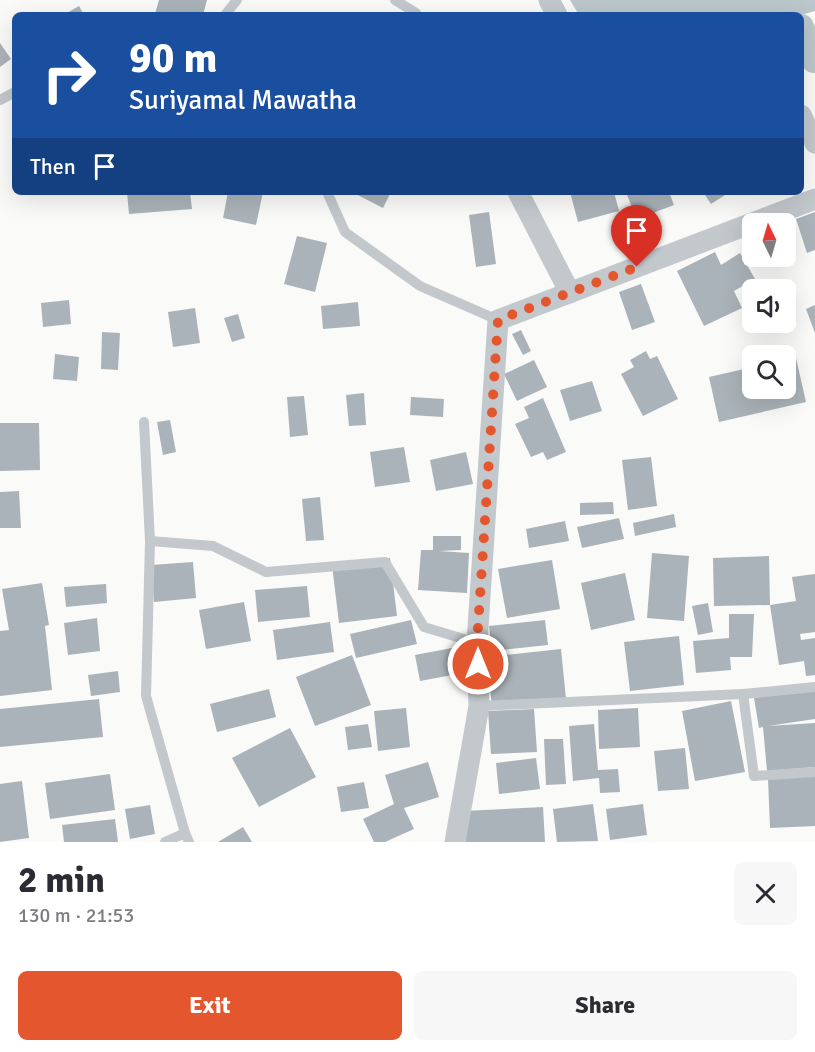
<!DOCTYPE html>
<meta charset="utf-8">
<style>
body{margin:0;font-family:Signika,sans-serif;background:#f7f7f7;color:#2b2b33;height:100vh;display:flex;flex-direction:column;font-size:22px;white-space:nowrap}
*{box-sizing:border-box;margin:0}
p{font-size:20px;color:#7c7c81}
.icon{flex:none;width:33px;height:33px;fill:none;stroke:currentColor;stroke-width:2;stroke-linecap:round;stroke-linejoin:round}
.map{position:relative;height:842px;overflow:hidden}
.details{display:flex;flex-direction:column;background:#fff;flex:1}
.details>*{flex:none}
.top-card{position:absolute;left:12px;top:12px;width:792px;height:183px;border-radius:9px;box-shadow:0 6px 24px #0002;background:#1a4fa0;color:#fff;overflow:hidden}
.needle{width:39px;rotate:355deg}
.buttons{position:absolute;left:742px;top:213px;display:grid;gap:12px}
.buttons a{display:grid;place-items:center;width:54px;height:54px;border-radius:9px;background:#fff;box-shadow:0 6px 24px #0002;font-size:30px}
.pin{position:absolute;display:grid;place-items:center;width:51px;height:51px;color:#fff;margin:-62px -26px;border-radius:50% 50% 50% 0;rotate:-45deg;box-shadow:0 0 6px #0007}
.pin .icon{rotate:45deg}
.me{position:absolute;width:66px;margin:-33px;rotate:0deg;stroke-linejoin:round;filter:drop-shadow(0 0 4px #0008)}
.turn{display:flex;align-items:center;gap:21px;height:126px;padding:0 18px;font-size:27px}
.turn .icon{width:78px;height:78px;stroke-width:2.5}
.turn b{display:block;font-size:42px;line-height:51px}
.then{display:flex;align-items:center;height:57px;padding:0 18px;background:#0003;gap:12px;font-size:22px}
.round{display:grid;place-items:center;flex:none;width:63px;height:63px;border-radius:9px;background:#f7f7f7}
.overview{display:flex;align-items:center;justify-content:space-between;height:102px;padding:0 18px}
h1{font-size:36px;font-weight:800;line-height:45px}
.primary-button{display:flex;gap:12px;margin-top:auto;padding:12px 18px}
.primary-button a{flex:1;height:69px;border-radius:9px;background:#e4572e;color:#fff;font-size:24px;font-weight:800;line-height:69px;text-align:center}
.primary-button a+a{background:#f7f7f7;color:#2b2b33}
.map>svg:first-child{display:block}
.water{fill:#bbc7cb}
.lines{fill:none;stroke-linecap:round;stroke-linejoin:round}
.canal{stroke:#bbc7cb;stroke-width:26}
.building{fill:#aab3b9}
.lane{stroke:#c3c8cc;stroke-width:10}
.street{stroke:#c3c8cc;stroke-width:21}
.route{stroke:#e4572e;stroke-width:10;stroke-dasharray:0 18}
</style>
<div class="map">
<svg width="815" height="842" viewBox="0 0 815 842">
<rect width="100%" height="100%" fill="#fafaf8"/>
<path class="water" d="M570,0H815V11L801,15H579Z"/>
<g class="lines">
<path class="canal" d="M801,27L814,60"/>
</g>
<g class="building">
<path d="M159,0H207L203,15L155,14Z"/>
<path d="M79,6L84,15H63Z"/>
<path d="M0,43L11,59L0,67Z"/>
<path d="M127,192H190L192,209L129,214Z"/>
<path d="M228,192H263L256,225L223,218Z"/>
<path d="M352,192H391L383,208Z"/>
<path d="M570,192H614L619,211L578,222Z"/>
<path d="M634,192H669L674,205L637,219L627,195Z"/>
<path d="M703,192H723L725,195L711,204Z"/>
<path d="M489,212L496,264L476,267L469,215Z"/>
<path d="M815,212V250L807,253L796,219Z"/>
<path d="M297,236L327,243L315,292L284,284Z"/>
<path d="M715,252L721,265L740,253L755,279L734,291L742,308L704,326L677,271Z"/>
<path d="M641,284L655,322L632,330L619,292Z"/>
<path d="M69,300L71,324L43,327L41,303Z"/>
<path d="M358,302L360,326L323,329L321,306Z"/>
<path d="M815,305V333L806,309Z"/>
<path d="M195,308L200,343L173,347L168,312Z"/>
<path d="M238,314L245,338L232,342L224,318Z"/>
<path d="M521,330L531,351L523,355L512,334Z"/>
<path d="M102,332L120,333L118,370L101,369Z"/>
<path d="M646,351L650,359L657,356L678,399L643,416L621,374L634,367L630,360Z"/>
<path d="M55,354L79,357L77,381L53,379Z"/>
<path d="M796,358L806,402L719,422L709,377L753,367V388H786V360Z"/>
<path d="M534,360L547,387L517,401L504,374Z"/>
<path d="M592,381L602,411L570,421L560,390Z"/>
<path d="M364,393L366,425L349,426L346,395Z"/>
<path d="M304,396L308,435L290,437L287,397Z"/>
<path d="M411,397L444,399L443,417L410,415Z"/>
<path d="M543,398L566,452L547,460L543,452L531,457L515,424L529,418L524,407Z"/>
<path d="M170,420L176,452L163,455L157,422Z"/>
<path d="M0,423H39L40,470L0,471Z"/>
<path d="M404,447L410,482L375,487L370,452Z"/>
<path d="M466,452L473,484L436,491L430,460Z"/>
<path d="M651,457L657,506L628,510L622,460Z"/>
<path d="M19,491L21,528H0V492Z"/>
<path d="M320,497L324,540L306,541L302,499Z"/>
<path d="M613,502L614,514L580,515V503Z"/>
<path d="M674,514L676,527L635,536L633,523Z"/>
<path d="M619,518L624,539L582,548L577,527Z"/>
<path d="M565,521L569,541L529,548L526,529Z"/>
<path d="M433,536H461V550L439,551L469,553L467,593L418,590L421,550H433Z"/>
<path d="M652,553L689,556L684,621L647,618Z"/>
<path d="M769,556L770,605L714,606L713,558Z"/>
<path d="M390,558L397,616L339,623L332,565Z"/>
<path d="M552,560L560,609L507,618L498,569Z"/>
<path d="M193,562L196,598L154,602L151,565Z"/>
<path d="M625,573L635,620L591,630L581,583Z"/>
<path d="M815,574V632L800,634L801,640L815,638V675L806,676L804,661L779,665L770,605L796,601L792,577Z"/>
<path d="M42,583L49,625L45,626L52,690L0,696V631L9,630L2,589Z"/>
<path d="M106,584L107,603L66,607L64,587Z"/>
<path d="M307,586L310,617L258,622L255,590Z"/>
<path d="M244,602L251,641L206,649L199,610Z"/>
<path d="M708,603L713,632L698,635L692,606Z"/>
<path d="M729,614H754L752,657H730L731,670L696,673L693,641L729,638Z"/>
<path d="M97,618L100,651L68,655L64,623Z"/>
<path d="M411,620L417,644L356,658L350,634Z"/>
<path d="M545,620L548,645L492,651L489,626Z"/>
<path d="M330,622L334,652L277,660L273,630Z"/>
<path d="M679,636L684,685L630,691L624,642Z"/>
<path d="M457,647L463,673L420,681L415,655Z"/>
<path d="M561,649L566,699L492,707L487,657Z"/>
<path d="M352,655L371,705L315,726L296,677Z"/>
<path d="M118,671L120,692L91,696L88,675Z"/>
<path d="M815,688V719L768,726L815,723V767L767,771L763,727L759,728L754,698Z"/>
<path d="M269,689L276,717L217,732L210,704Z"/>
<path d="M99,699L103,737L0,747V709Z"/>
<path d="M731,701L745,772L695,781L682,711Z"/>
<path d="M406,708L410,747L378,751L374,711Z"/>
<path d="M638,708L640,747L599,749L598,710Z"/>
<path d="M534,709L537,752L491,754L488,711Z"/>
<path d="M368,724L372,747L348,750L345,727Z"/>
<path d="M594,724L598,770L618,769L620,792L600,793L599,778L573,781L569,726Z"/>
<path d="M290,728L316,777L259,807L232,758Z"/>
<path d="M544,739H563L566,784L546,785Z"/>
<path d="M685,748L689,789L658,791L654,751Z"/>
<path d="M536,758L540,789L499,794L496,763Z"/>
<path d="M428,762L439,797L404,808L414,829L385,842H374L363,819L394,804L385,775Z"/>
<path d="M110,774L115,810L50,819L45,783Z"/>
<path d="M815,776V826L770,828L768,779Z"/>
<path d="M22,781L29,838L0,842V784Z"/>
<path d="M364,782L369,808L341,812L337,787Z"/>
<path d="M593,804L598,841L557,842L553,809Z"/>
<path d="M643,804L647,835L610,840L606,809Z"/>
<path d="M150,805L155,834L130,839L125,809Z"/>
<path d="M543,807L545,842H466L464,811Z"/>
<path d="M115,819L118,842H64L62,825Z"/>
<path d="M243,827L252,842H218Z"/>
</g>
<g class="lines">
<g class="lane">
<path d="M395,0L416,13L415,15"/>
<path d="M225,15L237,0"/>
<path d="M0,100L15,92"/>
<path d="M327,192L345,232L420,286L498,320"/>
<path d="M144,422L150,541L146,696L185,833L189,842"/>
<path d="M150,541L213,546L266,572L385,562L424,627L477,643"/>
<path d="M743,694L754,776L815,772"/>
<path d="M479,706L743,694L815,687"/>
<path d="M165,842L185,833"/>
</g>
<g class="street">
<path d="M549,0L557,15"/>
<path d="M801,115L815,143"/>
<path d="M518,192L570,293"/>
<path d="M455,842L479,706L477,643L498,320L815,199"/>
</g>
</g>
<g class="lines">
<path class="route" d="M478,664L477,643L498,320L637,267"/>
</g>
</svg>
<div class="buttons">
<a><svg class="needle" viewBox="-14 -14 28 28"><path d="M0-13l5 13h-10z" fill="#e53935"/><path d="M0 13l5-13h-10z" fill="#7c7c81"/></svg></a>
<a><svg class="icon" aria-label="sound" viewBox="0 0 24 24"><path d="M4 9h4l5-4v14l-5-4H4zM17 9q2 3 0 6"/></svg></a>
<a><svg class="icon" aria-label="search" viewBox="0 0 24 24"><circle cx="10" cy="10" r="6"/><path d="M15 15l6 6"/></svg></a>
</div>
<div class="pin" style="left:637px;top:267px;background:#d93025"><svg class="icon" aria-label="arrive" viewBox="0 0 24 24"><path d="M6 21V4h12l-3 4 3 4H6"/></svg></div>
<svg class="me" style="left:478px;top:664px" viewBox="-20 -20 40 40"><circle r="17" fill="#e4572e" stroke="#fff" stroke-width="3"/><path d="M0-11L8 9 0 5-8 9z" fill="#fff"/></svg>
<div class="top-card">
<div class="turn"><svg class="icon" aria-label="right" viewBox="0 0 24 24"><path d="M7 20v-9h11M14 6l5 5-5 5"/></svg><div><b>90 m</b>Suriyamal Mawatha</div></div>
<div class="then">Then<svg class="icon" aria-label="arrive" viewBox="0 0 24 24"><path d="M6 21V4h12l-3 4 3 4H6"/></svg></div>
</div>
</div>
<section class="details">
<div class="overview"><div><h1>2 min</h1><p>130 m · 21:53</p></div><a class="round"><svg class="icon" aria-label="close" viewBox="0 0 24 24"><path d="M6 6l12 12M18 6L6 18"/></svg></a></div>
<div class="primary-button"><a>Exit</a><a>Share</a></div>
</section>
